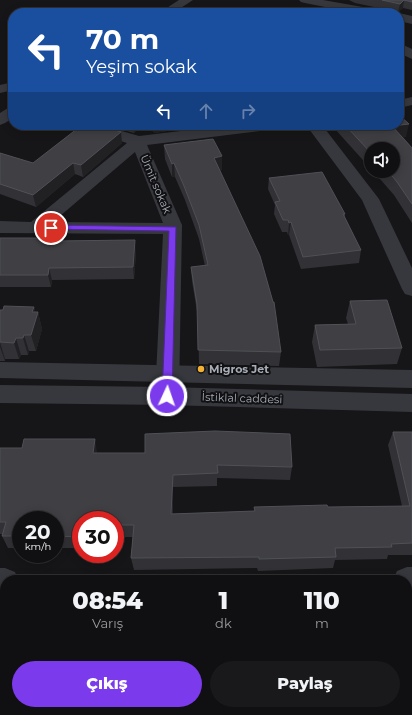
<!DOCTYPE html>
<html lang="tr">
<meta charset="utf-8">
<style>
body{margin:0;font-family:Montserrat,sans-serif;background:#19191b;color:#f1f3f6;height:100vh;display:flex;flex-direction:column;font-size:15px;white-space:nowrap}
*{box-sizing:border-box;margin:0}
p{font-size:13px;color:#9c9d9f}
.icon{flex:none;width:22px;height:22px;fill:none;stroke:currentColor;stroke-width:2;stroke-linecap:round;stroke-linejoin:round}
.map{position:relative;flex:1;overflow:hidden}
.details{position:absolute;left:0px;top:575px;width:412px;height:140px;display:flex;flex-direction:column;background:#101012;border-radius:16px 16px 0 0;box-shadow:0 2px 10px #0003,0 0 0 1px #303032}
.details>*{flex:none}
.top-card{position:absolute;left:8px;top:8px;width:396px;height:122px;border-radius:16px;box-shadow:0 2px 10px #0003,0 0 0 1px #303032;background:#1a4fa0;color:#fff;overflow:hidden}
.fabs{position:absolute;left:364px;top:142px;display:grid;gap:8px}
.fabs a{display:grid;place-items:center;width:36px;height:36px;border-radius:50%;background:#101012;box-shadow:0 2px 10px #0003,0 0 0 1px #303032;font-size:20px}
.speed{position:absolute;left:12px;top:511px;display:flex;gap:8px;font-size:20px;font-weight:700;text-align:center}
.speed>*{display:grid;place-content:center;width:52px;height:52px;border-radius:50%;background:#101012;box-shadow:0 2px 10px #0003,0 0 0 1px #303032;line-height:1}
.speed small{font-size:10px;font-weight:400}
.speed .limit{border:6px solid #d22;background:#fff;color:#111}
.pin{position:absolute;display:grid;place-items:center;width:34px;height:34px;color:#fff;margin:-17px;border:2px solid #fff;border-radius:50%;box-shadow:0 1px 4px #0007}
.me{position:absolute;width:44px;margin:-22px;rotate:3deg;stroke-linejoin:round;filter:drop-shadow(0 0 3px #0008)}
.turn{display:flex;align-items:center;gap:14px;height:84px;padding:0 12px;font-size:18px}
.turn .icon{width:52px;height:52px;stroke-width:2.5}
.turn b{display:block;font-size:28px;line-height:34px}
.lanes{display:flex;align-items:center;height:38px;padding:0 12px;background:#0003;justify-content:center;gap:20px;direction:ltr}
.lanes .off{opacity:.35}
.eta{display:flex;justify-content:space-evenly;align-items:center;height:68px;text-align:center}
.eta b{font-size:24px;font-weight:800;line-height:28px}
.primary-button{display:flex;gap:8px;margin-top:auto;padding:8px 12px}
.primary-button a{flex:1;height:46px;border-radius:24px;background:#7c3aed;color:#fff;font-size:16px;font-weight:800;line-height:46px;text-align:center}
.primary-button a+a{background:#19191b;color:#f1f3f6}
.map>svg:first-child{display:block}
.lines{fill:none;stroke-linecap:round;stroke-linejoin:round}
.minor{fill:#37383d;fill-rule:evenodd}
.tertiary{fill:#37383d;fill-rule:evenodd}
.wall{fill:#323236}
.shaded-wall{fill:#212124}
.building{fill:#3f3f44;stroke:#4f5156}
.route{fill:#7c3aed;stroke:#51269a}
.poi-dot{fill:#f2b134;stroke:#111113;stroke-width:1.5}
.labels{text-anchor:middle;stroke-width:4;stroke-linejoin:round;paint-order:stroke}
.street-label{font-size:11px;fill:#a8adb8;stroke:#111113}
.poi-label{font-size:11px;font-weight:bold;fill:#a8adb8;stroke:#111113;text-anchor:start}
</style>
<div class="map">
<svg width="412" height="715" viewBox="0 0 412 715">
<rect width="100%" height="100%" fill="#161618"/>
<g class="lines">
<g class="minor">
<path d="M299,0H323L374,9L378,10L380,13H355L305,3L301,2Z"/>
<path d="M174,4L178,6L186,13H173L168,8L170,6Z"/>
<path d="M399,13L412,16V24L399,21Z"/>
<path d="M399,43L412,49V59L399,53Z"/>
<path d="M412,97V105L399,108V100Z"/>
<path d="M13,107V118L5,123L0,125V113L8,108Z"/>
<path d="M77,125H101L139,136L231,125H276L273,128L268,130L147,145L182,225L179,396L175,402L167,405L159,402L155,396L163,234L0,233V221L31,222L127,143L80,128ZM135,152L163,223L53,222Z"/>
<path d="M306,125H322L379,199L412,268V296L405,294L402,289L362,200Z"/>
<path d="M407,567H412V595H407V580H393L397,571Z"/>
<path d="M0,568H5L15,572L18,580H5V596H0Z"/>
</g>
<g class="tertiary">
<path d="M179,0H193L173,13H159Z"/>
<path d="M13,82V90L0,93V85Z"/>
<path d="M0,362L412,370V388L0,378Z"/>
<path d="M0,385L167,387L412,394V412L167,405L0,403Z"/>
</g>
</g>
<g class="wall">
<path d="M349,0H412V10L403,8L398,12L355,3Z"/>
<path d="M105,125H143L134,133Z"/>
<path d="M151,125H186L181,129L154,133Z"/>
<path d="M336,125H399L406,137H403L412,148V223L394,195L373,171H393L371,149V169L335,129Z"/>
<path d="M122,143L83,177L75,174L36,207L0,194V153L33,163Z"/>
<path d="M164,145L222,170H220L281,352L279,366L199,364L198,318L192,281L191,267L205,266L199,239L185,200L175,177H172L165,159Z"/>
<path d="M269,178L345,214V217L361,250L359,263L301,269L289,235H288L287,232H282L274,214L275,205L268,189Z"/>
<path d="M0,238H56L57,241L136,253L134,279L52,280L51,287H0Z"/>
<path d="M350,301L402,348L397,364L317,367L312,342L315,325L348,324L346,318Z"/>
<path d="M34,307L35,312H38L42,329L36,351H29L28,355H21L19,359H5V361H0V310Z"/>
<path d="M393,432H412V555H388L387,559L335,560L333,568L258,571L257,568L134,570L131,558L133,537H115V520H81V548H55V520H21V548H8L2,536L3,534H0V448L97,453L292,467L290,480L217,478V486L173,487V514L254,511V507H328L402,506L388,445Z"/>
</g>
<g class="shaded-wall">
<path d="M404,0L403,8L398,12L400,4Z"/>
<path d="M409,124L406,137L389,139L392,126Z"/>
<path d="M133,125H143L134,133Z"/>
<path d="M154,125H186L181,129L154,133Z"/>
<path d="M121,132L122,143L83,177L81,165Z"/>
<path d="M222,156V170L214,171V158Z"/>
<path d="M73,163L75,174L36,207L33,195Z"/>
<path d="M174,163L175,177H172V164Z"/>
<path d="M291,222L289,235H288L289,223Z"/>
<path d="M135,240L136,253L134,279L133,267Z"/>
<path d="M49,268L52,280L51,287L48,275Z"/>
<path d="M34,307L37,317L38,312L42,329L36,351L31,335L32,312Z"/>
<path d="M24,335L29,351L28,355L23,338Z"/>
<path d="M16,338L21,355L19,359L14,343Z"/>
<path d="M0,342L5,359V361L0,347Z"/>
<path d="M95,439L97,452L96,466L93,453Z"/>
<path d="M173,475V487L172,526L171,514Z"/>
</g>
<g class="building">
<path d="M382,0H412V2L404,0L400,4Z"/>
<path d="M330,9L337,13H307Z"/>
<path d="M399,115L409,124L392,126L412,148V204L397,182L388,171H393V149H371V153L345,125H399Z"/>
<path d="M82,125H99L121,132L81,165L73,163L33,195L0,184V153L33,163Z"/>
<path d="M213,139L222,156L214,158L260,256L273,302H274L281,352L198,350L197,304L191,267L208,265L199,225L184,186L174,163L172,164L164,145Z"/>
<path d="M322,172L345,214H343L361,250L303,257L291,222L289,223L288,220H283L275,202L280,201L269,178Z"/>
<path d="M0,238H56L55,241L135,240L133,267L49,268L48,275H0Z"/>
<path d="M387,300L402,348L320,350L315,325L356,324L350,301Z"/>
<path d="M4,306L34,307L32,312H38L31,335H24L23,338H16L14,343L0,342V310H3Z"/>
<path d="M215,431L290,434L292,467L217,465L218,473L173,475L171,514L255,511L254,507L327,505L328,507L410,506L393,432H412V543L391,544L392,547L335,548L336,557L259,559V557L131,558L134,525H115V520H81V537L55,536V520H21V536H2L6,522H0V448H22L24,439H95L93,453H145V434Z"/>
</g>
<path class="route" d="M51,225L176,227L172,396L170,398H164L162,396L169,231L48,229V226Z"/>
<circle class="poi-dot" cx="201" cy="369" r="4"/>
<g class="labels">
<g class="street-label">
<text transform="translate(156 184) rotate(67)" y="4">Ümit sokak</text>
<text transform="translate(242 398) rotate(2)" y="4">İstiklal caddesi</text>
</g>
<g class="poi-label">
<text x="209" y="373">Migros Jet</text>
</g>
</g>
</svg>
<div class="fabs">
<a><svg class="icon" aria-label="sound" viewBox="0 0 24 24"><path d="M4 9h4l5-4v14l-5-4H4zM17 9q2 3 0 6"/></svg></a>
</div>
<div class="speed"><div>20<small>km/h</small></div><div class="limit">30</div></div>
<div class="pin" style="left:51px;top:228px;background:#d93025"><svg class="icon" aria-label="arrive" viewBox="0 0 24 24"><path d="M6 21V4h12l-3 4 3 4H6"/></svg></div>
<svg class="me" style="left:167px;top:396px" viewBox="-20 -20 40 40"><circle r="17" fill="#7c3aed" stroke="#fff" stroke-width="3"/><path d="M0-11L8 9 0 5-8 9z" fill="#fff"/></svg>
<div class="top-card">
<div class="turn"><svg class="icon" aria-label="left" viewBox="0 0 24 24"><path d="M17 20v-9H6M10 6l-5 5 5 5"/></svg><div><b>70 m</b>Yeşim sokak</div></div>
<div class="lanes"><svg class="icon" aria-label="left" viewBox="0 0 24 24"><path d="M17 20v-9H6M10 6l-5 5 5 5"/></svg><svg class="icon off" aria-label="ahead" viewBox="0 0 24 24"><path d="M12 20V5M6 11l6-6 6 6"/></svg><svg class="icon off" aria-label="right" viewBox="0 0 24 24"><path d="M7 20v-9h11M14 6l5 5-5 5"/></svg></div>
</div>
<section class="details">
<div class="eta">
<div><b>08:54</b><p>Varış</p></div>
<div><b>1</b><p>dk</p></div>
<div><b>110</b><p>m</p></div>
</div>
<div class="primary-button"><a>Çıkış</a><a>Paylaş</a></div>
</section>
</div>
